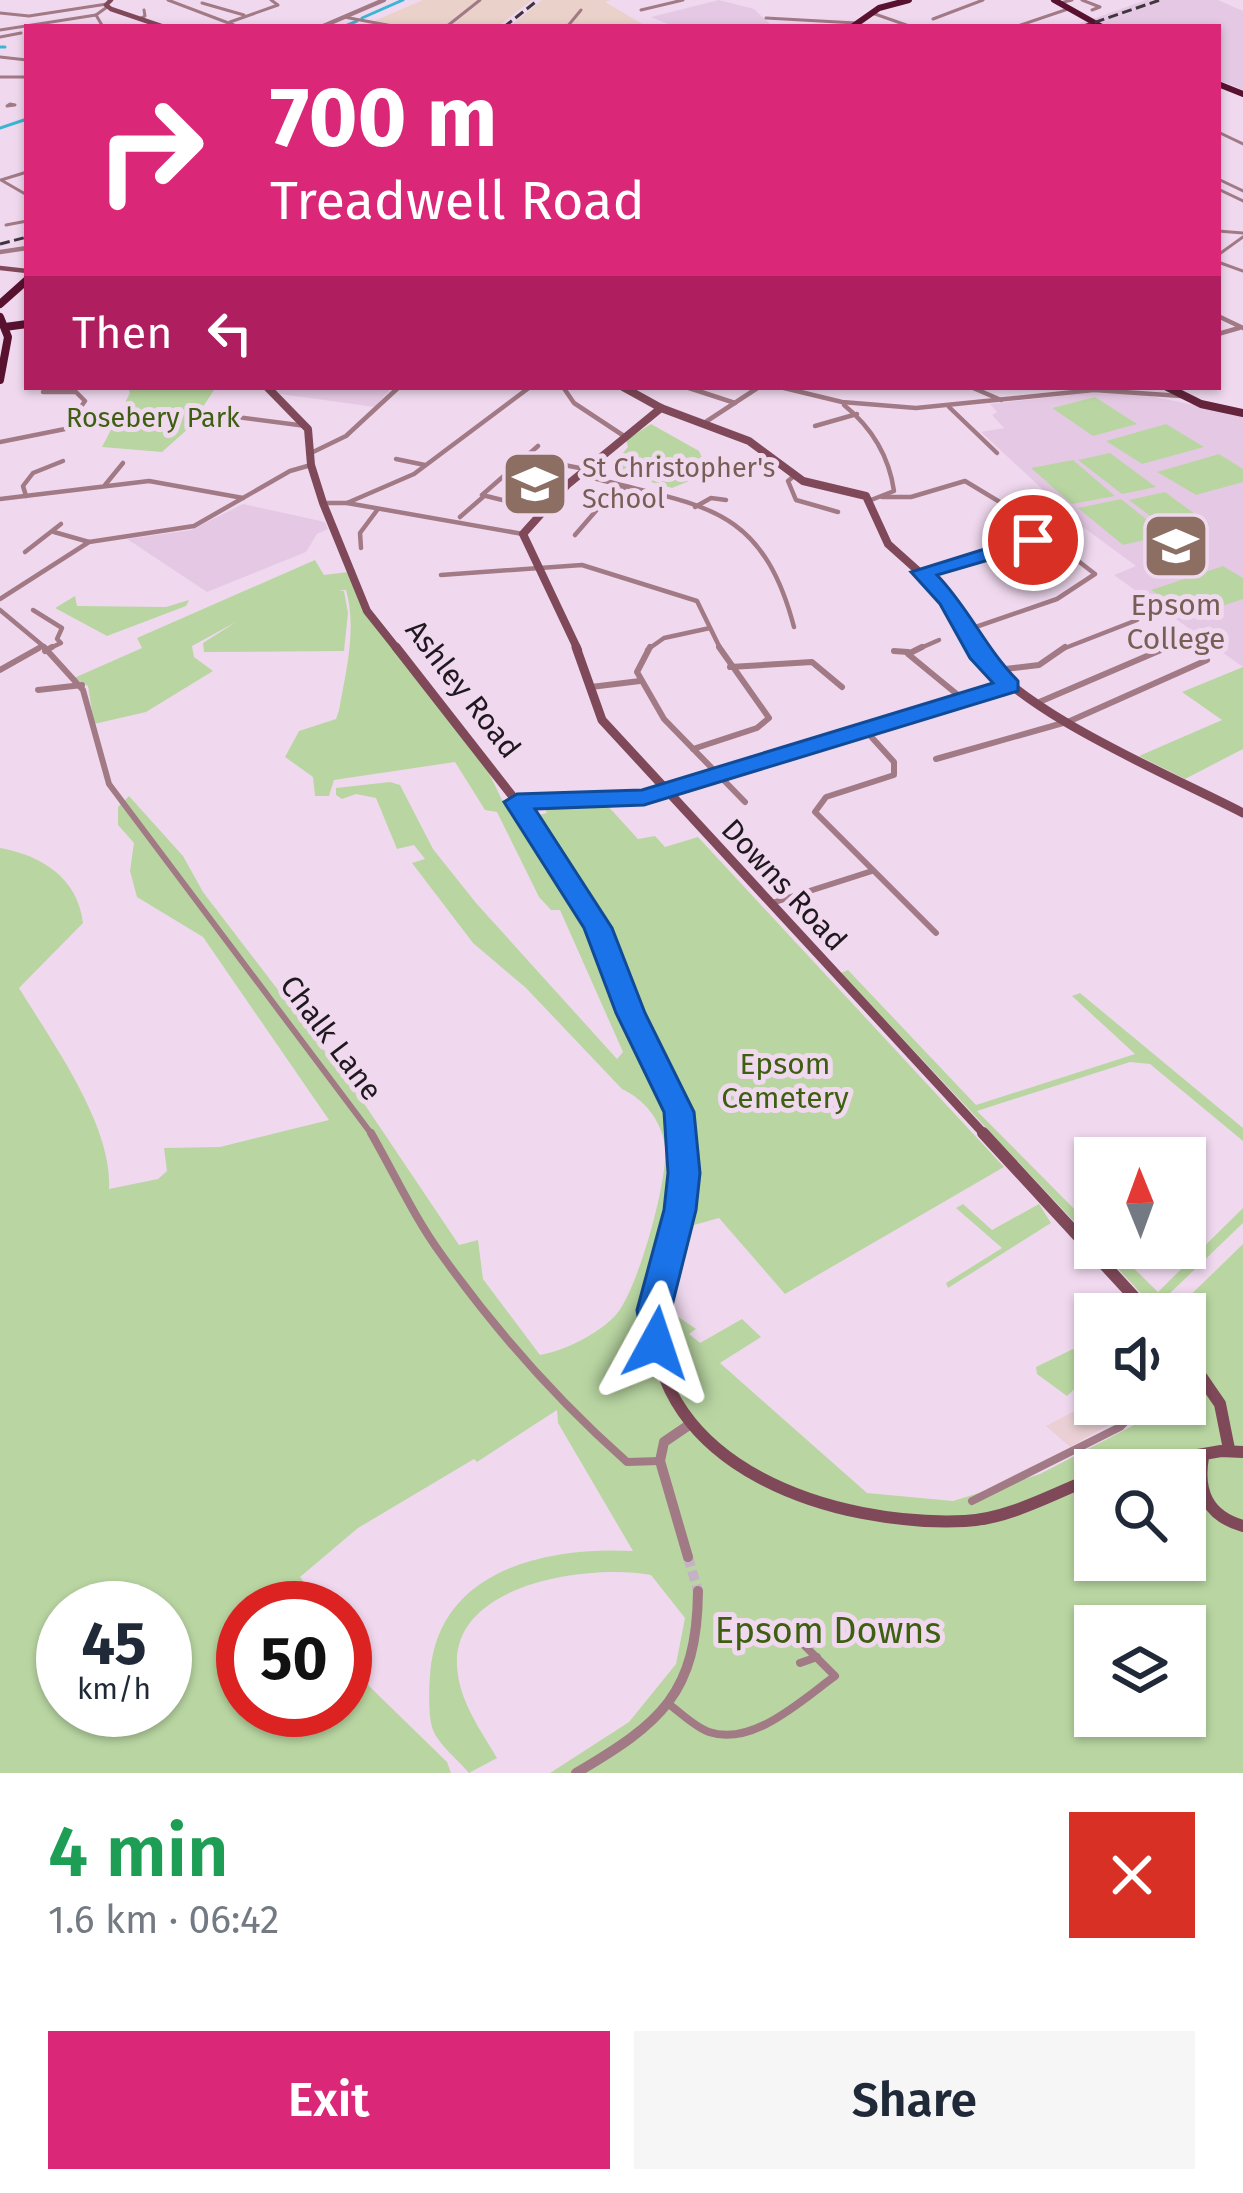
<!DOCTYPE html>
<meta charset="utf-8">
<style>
body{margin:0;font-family:"Fira Sans",sans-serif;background:#f6f6f7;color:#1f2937;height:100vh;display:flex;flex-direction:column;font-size:45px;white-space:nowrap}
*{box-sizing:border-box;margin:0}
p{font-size:39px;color:#747a83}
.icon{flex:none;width:66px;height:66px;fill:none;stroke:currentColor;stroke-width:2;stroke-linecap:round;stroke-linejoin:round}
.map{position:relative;height:1773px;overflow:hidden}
.details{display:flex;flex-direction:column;background:#fff;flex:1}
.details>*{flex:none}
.top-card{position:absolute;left:24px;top:24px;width:1197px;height:366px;border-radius:0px;box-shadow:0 3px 9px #0004;background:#db2777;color:#fff;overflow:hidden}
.needle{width:78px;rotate:359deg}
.tools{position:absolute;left:1074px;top:1137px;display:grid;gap:24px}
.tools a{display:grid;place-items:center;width:132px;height:132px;border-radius:0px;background:#fff;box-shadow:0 3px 9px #0004;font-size:60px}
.speed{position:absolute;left:36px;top:1581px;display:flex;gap:24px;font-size:60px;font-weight:700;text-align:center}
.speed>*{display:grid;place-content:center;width:156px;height:156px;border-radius:50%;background:#fff;box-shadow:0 3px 9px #0004;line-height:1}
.speed small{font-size:30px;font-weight:400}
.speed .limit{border:18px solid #d22;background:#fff;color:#111}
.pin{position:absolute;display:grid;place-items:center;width:102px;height:102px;color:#fff;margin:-51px;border:6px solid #fff;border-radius:50%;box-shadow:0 3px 12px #0007}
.me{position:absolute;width:132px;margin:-66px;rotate:5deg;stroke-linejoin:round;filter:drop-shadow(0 0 9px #0008)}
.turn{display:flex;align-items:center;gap:42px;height:252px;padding:0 48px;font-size:54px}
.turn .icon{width:156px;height:156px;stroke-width:2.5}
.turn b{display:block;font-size:84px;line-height:102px}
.then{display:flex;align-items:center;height:114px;padding:0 48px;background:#0003;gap:24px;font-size:45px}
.round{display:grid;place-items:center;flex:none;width:126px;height:126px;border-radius:0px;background:#f6f6f7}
.summary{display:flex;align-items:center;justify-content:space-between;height:204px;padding:0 48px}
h1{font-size:72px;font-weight:600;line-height:90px;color:#1e9e55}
.button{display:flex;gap:24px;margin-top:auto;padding:24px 48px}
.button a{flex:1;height:138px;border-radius:0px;background:#db2777;color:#fff;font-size:48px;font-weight:600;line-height:138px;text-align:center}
.button a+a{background:#f6f6f7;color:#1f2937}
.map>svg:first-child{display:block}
.commercial{fill:#ead0d4}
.industrial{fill:#ead1ca}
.built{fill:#e5c9e4}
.green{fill:#b9d6a2;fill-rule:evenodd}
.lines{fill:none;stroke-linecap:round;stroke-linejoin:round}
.stream{stroke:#3cb5d2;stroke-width:3}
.tertiary-tunnel{stroke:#c6b2c5;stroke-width:10;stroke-dasharray:10 4.5;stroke-linecap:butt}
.minor-far3{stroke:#a17a85;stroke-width:3}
.minor-far2{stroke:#a17a85;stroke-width:4.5}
.minor-far1{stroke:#a17a85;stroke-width:6}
.minor{stroke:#a17a85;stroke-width:8}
.tertiary-far1{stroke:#a17a85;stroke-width:4.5}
.tertiary{stroke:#a17a85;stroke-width:10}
.secondary-far3{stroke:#7f4959;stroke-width:4.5}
.secondary-far2{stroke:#7f4959;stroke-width:8}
.secondary-far1{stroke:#7f4959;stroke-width:9}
.secondary{stroke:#7f4959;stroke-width:12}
.primary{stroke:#64243b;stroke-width:8}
.trunk-far1{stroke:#58122f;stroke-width:6}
.trunk{stroke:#58122f;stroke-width:8}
.rail{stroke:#40363f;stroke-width:3;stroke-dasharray:10 4.5;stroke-linecap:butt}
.route{fill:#1a73e8;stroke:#114b97;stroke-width:3}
.labels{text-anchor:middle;stroke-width:10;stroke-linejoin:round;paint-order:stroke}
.far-park-label{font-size:27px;fill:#3c600f;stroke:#f0d9ef}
.far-education-label{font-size:27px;fill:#785e54;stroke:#f0d9ef;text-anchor:start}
.education-label{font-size:30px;fill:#785e54;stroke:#f0d9ef}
.street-label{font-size:30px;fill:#20181f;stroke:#f0d9ef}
.park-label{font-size:30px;fill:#3c600f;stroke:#f0d9ef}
.near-park-label{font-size:36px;fill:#3c600f;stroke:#f0d9ef}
</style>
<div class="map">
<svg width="1243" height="1773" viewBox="0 0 1243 1773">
<rect width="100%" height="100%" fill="#f0d9ef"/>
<path class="commercial" d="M1095,1400V1404H1132L1126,1415L1070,1447L1046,1426Z"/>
<g class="industrial">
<path d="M423,0H532L497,27H360Z"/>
<path d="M542,0H611L605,2L644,25L509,27Z"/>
</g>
<g class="built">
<path d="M719,0L754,9L773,27H675L651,17Z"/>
<path d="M1146,0H1218L1243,11V90L1218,80V27H1070Z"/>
<path d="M272,387H375L390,389L375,407L280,394Z"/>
<path d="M1088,393L1140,394L1243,415V667L1114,575L1136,566L1083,527L981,432L1004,428L992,415L997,412L990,404Z"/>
<path d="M243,504L325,522L328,529L317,534L306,552L207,592L127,539L191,530Z"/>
</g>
<g class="green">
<path d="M128,387H216L189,428L162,452L102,447L130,393Z"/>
<path d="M1095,397L1137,424L1093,436L1052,408Z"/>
<path d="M651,424L699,451L709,473L672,488L620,473L616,461L628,447L626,440Z"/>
<path d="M1166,424L1204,447L1142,464L1106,441Z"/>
<path d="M1110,453L1156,487L1122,494L1078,460Z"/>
<path d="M1219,454L1243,469V482L1196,495L1157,472Z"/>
<path d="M1073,460L1115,496L1072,504L1031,468Z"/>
<path d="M1165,492L1210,525L1174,534L1129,500Z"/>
<path d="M1121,499L1166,535L1123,545L1078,508Z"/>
<path d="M315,560L324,575L348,572L361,606L488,771L502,800L515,805L593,929L640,1052L673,1117L679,1154L675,1209L649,1302L662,1304L696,1156L693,1130L670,1072L631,1002L606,922L539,830L535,816L547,813L544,806L606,804L638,839L655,836L665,847L698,837L1004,1167L785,1294L719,1218L694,1225L671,1312L696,1329L689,1334L700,1343L742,1319L761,1337L720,1363L867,1493L953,1501L1040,1474L1136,1424L1146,1404H1185V1314H1160L1099,1248H1113L1158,1292L1243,1208V1223L1167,1296L1172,1313L1243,1244V1773H550L629,1722L676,1664L685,1618L651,1575C592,1564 452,1582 457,1666C459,1701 480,1729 497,1758L469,1773C459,1761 439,1745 433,1730C428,1717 429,1690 430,1675C437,1570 546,1546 633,1551L558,1423L557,1410L477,1462L474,1459L358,1528L300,1577L324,1608H243V1710H345V1634L359,1652L369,1686L447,1762L451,1773H0V848C41,855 78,878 83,923L19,988C52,1042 113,1126 109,1189L158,1179L167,1171L164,1148L220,1147L329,1120L203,937L137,897L130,871L134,843L118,825V807L129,796L183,856L203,892L357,1093L459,1245L478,1240L483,1279L540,1355C566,1350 594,1336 614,1317C637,1295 669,1177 665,1146C661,1120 645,1100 622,1089L526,988L473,943L412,863L425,859L414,845L397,849L376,798L356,794L342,799L336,795V788L390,782L400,785L433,849L476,903L617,1059L623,1052L560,910H551L539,897L497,812L485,810L455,762L334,780L329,796H315L313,777L285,757L299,731L336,719L339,710C346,671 357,629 346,590H339L344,591L348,613L344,651L204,652L203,643L236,622L192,646L194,657L213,671L146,712L94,724L88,686L74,678L142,648L137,638ZM1095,1470H1185V1560H1095ZM63,1608H165V1710H63ZM1095,1626H1185V1716H1095Z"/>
<path d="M1223,566L1243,578V599L1192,616L1151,590Z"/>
<path d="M75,596L77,606L166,607L189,600L186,606L107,636L55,608Z"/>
<path d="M1243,667V749L1185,779L1139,756L1222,720L1182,692Z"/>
<path d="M848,970L976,1105L1135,1054L1072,996L1080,993L1243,1128V1141L1150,1064L1130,1062L977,1111L1095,1230V1244L841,973Z"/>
<path d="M963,1204L992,1230L1039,1204L1051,1223L948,1288L946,1283L1002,1248L956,1208Z"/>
<path d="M1073,1349L1095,1360V1382L1087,1377L1067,1396L1037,1374L1036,1367Z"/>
</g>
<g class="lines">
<g class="stream">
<path d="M362,18L403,0"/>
<path d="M343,27L357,21"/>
<path d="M0,47H5"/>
<path d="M0,128L27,119"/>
</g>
<path class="tertiary-tunnel" d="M688,1557L698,1591"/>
<g class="minor-far3">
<path d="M168,0L239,27"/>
<path d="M1082,0L1100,7L1092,10"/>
<path d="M202,3L244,15"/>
<path d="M1060,3L1072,0"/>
<path d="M641,10L683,0"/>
<path d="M0,13L29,16L107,4"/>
<path d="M872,13L912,27"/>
<path d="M344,17L398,27"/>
<path d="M766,18L856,23"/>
<path d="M139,19L145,16L144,10"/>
<path d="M933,19L983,0"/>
<path d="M230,22L278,5L271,0"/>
<path d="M103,27L96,15L107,7"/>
<path d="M446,27L480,0"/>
<path d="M567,27L581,10"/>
<path d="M1015,27L1068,9"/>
<path d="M0,30L96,15"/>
<path d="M0,37L21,33"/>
<path d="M0,57L27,60"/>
<path d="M0,77H27"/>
<path d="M10,104L15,105L7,106Z"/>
<path d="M1218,132L1243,144"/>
<path d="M27,172L1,180L27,195"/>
<path d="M1218,179L1243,191"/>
<path d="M1218,189L1243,201"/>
<path d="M6,225L27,221"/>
<path d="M1218,231L1243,233"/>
<path d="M1218,255L1243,237"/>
<path d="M1218,262L1243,271"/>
</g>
<g class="minor-far2">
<path d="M1218,316L1243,328"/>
<path d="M1218,334L1239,328"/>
<path d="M563,387L574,403L624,436"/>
<path d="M686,387L735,403"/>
<path d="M780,387L842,402L916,408L1094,390L1181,396"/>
<path d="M971,387L1001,400"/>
<path d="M844,405C871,427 889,456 894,491L871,500"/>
<path d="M949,407L997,453"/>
<path d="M198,412L306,426"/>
<path d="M704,423L759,387"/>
<path d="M815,426L857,414"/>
<path d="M0,442L65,429L85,401L76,392H43"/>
<path d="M538,446L482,495L543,510"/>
<path d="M311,453L346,436L399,387"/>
<path d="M527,458L585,469"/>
<path d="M396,459L425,465"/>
<path d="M583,475C695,507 760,498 794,627"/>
<path d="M794,476L788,481L796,500L838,512"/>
<path d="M105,485L123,463"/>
<path d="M26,496L23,486L33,473L63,461"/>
<path d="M882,497H911L965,481L1013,510"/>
<path d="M0,499L149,481L243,498"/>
<path d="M323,503H347L523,534"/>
<path d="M347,503L414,474L530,387"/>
<path d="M695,507L711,498L726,500"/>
<path d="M460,517L483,497"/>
<path d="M54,532L89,542"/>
<path d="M575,535L607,498L624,488"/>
<path d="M361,548L360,533L378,509"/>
<path d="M25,552L61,524"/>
<path d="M922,572L1039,539L1055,543L1095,574L1057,599L967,630"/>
<path d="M441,575L582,565L697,601L721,650"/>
<path d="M0,599L89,542L194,526L290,471L311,465"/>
<path d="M0,610L48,650"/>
<path d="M33,610L62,628L57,639L61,643L46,650"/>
<path d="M35,650L39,648"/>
<path d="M647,650L664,638L710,628"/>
<path d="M916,650L939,640"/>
<path d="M1060,650L1137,620"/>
<path d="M1161,650L1195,636"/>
</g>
<g class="minor-far1">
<path d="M44,647L83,690L109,784L373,1136"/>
<path d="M650,647L637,672L664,719L745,802"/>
<path d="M922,647L908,654L964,700"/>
<path d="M45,651L52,647"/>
<path d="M894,651L908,652"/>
<path d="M730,667L812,662L842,687"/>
<path d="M0,670L39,648"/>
<path d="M996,670L1039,665L1065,647"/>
<path d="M591,687L640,681"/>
<path d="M38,690L82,685"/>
<path d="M1037,703L1168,647"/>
<path d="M866,731L894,762V775L826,797L815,812L936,933"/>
<path d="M693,749L757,728L769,718L719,647"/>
<path d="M936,759L1070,721L1207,660"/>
<path d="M517,802L644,797L1010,686"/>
<path d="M772,903L872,871"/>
</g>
<g class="minor">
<path d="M371,1133C394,1173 414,1217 441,1254C496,1331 557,1400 627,1462L660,1461"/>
<path d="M972,1501L1120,1427L1142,1404"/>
<path d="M800,1663L817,1657"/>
<path d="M670,1705C682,1714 695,1727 709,1732C753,1747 803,1699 835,1676L782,1623"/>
</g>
<g class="tertiary-far1">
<path d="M321,27L384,0"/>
<path d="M0,252L27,248"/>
</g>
<g class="tertiary">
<path d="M688,1557L660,1461L664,1442L689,1425"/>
<path d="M576,1773C661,1723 697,1694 698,1591"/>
</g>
<g class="secondary-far3">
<path d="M111,0L106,5L111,9L164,27"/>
<path d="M0,268L27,271"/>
</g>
<g class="secondary-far2">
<path d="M267,387L308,429L311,465L323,503L367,611L398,650"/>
<path d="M623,387L661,408L749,441L803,481L866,496L888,544L945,595L977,650"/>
<path d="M578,650L523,534L567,485L661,408"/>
</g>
<g class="secondary-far1">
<path d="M396,647L517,802L598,928L631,1013L679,1112L682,1136"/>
<path d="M576,647L602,720L986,1136"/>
<path d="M975,647C1015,711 1172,776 1243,813"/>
</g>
<g class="secondary">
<path d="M682,1133C688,1179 677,1223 665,1268C661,1282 655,1298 654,1312C650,1469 837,1527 965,1521C1009,1519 1055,1493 1095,1477"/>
<path d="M983,1133L1150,1314"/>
<path d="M1185,1353L1220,1404L1229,1449"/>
<path d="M1203,1457C1197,1492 1208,1516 1243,1526"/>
<path d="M1149,1464L1169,1470"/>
<path d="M1111,1470L1221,1451L1243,1452"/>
<path d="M1185,1479L1201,1490"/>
</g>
<path class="primary" d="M1167,387L1201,404L1243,413"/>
<g class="trunk-far1">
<path d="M1054,0L1102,27"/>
<path d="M852,27L879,8L909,0"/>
<path d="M1218,84L1243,94"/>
</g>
<g class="trunk">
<path d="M0,304L27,280"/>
<path d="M0,317L8,337L0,380"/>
<path d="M5,327L27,324"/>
</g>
<g class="rail">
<path d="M504,27L538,0"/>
<path d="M1081,27L1160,0"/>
<path d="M0,244L27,237"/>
</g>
</g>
<path class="route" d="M1033,534L1040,536V545L937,575C969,608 986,649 1018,681V691L644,805L535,809L612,928L645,1013L694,1112L700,1173L696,1210L671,1310L673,1343L668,1352L656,1356L644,1352L637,1310L664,1210L668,1173L664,1112L616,1013L584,928L504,802L517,794L642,790L993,683L970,658L940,604L911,572Z"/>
<defs>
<symbol id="school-square" viewBox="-11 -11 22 22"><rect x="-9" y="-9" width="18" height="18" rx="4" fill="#8d6e63" stroke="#f0d9ef"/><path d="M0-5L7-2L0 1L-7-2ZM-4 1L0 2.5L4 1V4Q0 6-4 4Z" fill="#fff"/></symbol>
</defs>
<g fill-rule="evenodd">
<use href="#school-square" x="497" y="446" width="76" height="76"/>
<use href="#school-square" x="1138" y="508" width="76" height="76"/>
</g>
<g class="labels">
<g class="far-park-label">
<text x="153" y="427">Rosebery Park</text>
</g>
<g class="far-education-label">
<text x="582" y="477">St Christopher's<tspan x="582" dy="31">School</tspan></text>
</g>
<g class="education-label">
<text x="1176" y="615">Epsom<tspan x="1176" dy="34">College</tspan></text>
</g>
<g class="street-label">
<text transform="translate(463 689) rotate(52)" y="10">Ashley Road</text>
<text transform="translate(784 885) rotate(47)" y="10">Downs Road</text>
<text transform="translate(331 1038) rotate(53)" y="10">Chalk Lane</text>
</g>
<g class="park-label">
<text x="785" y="1074">Epsom<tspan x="785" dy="34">Cemetery</tspan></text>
</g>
<g class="near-park-label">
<text x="828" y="1643">Epsom Downs</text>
</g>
</g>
</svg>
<div class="tools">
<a><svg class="needle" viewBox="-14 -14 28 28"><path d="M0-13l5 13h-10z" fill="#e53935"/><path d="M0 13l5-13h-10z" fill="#747a83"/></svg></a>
<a><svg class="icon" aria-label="sound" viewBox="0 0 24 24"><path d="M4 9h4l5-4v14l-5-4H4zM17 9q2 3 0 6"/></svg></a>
<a><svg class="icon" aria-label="search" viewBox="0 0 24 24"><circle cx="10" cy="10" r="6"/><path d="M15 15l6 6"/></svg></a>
<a><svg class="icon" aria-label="layers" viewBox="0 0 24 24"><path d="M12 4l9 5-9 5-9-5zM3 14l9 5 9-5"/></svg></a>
</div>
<div class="speed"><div>45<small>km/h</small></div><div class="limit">50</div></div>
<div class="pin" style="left:1033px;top:540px;background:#d93025"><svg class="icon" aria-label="arrive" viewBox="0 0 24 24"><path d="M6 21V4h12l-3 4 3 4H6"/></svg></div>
<svg class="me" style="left:656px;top:1343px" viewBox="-20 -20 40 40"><path d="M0-17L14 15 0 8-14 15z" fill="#1a73e8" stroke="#fff" stroke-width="4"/></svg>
<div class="top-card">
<div class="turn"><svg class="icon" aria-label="right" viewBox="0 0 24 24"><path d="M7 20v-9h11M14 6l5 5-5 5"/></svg><div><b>700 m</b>Treadwell Road</div></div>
<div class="then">Then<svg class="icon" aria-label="left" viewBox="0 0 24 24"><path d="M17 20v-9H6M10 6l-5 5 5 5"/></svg></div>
</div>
</div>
<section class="details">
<div class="summary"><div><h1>4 min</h1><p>1.6 km · 06:42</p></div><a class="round" style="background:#d93025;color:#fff"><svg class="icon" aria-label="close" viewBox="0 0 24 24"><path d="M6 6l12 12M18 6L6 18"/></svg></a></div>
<div class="button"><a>Exit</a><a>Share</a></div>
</section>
